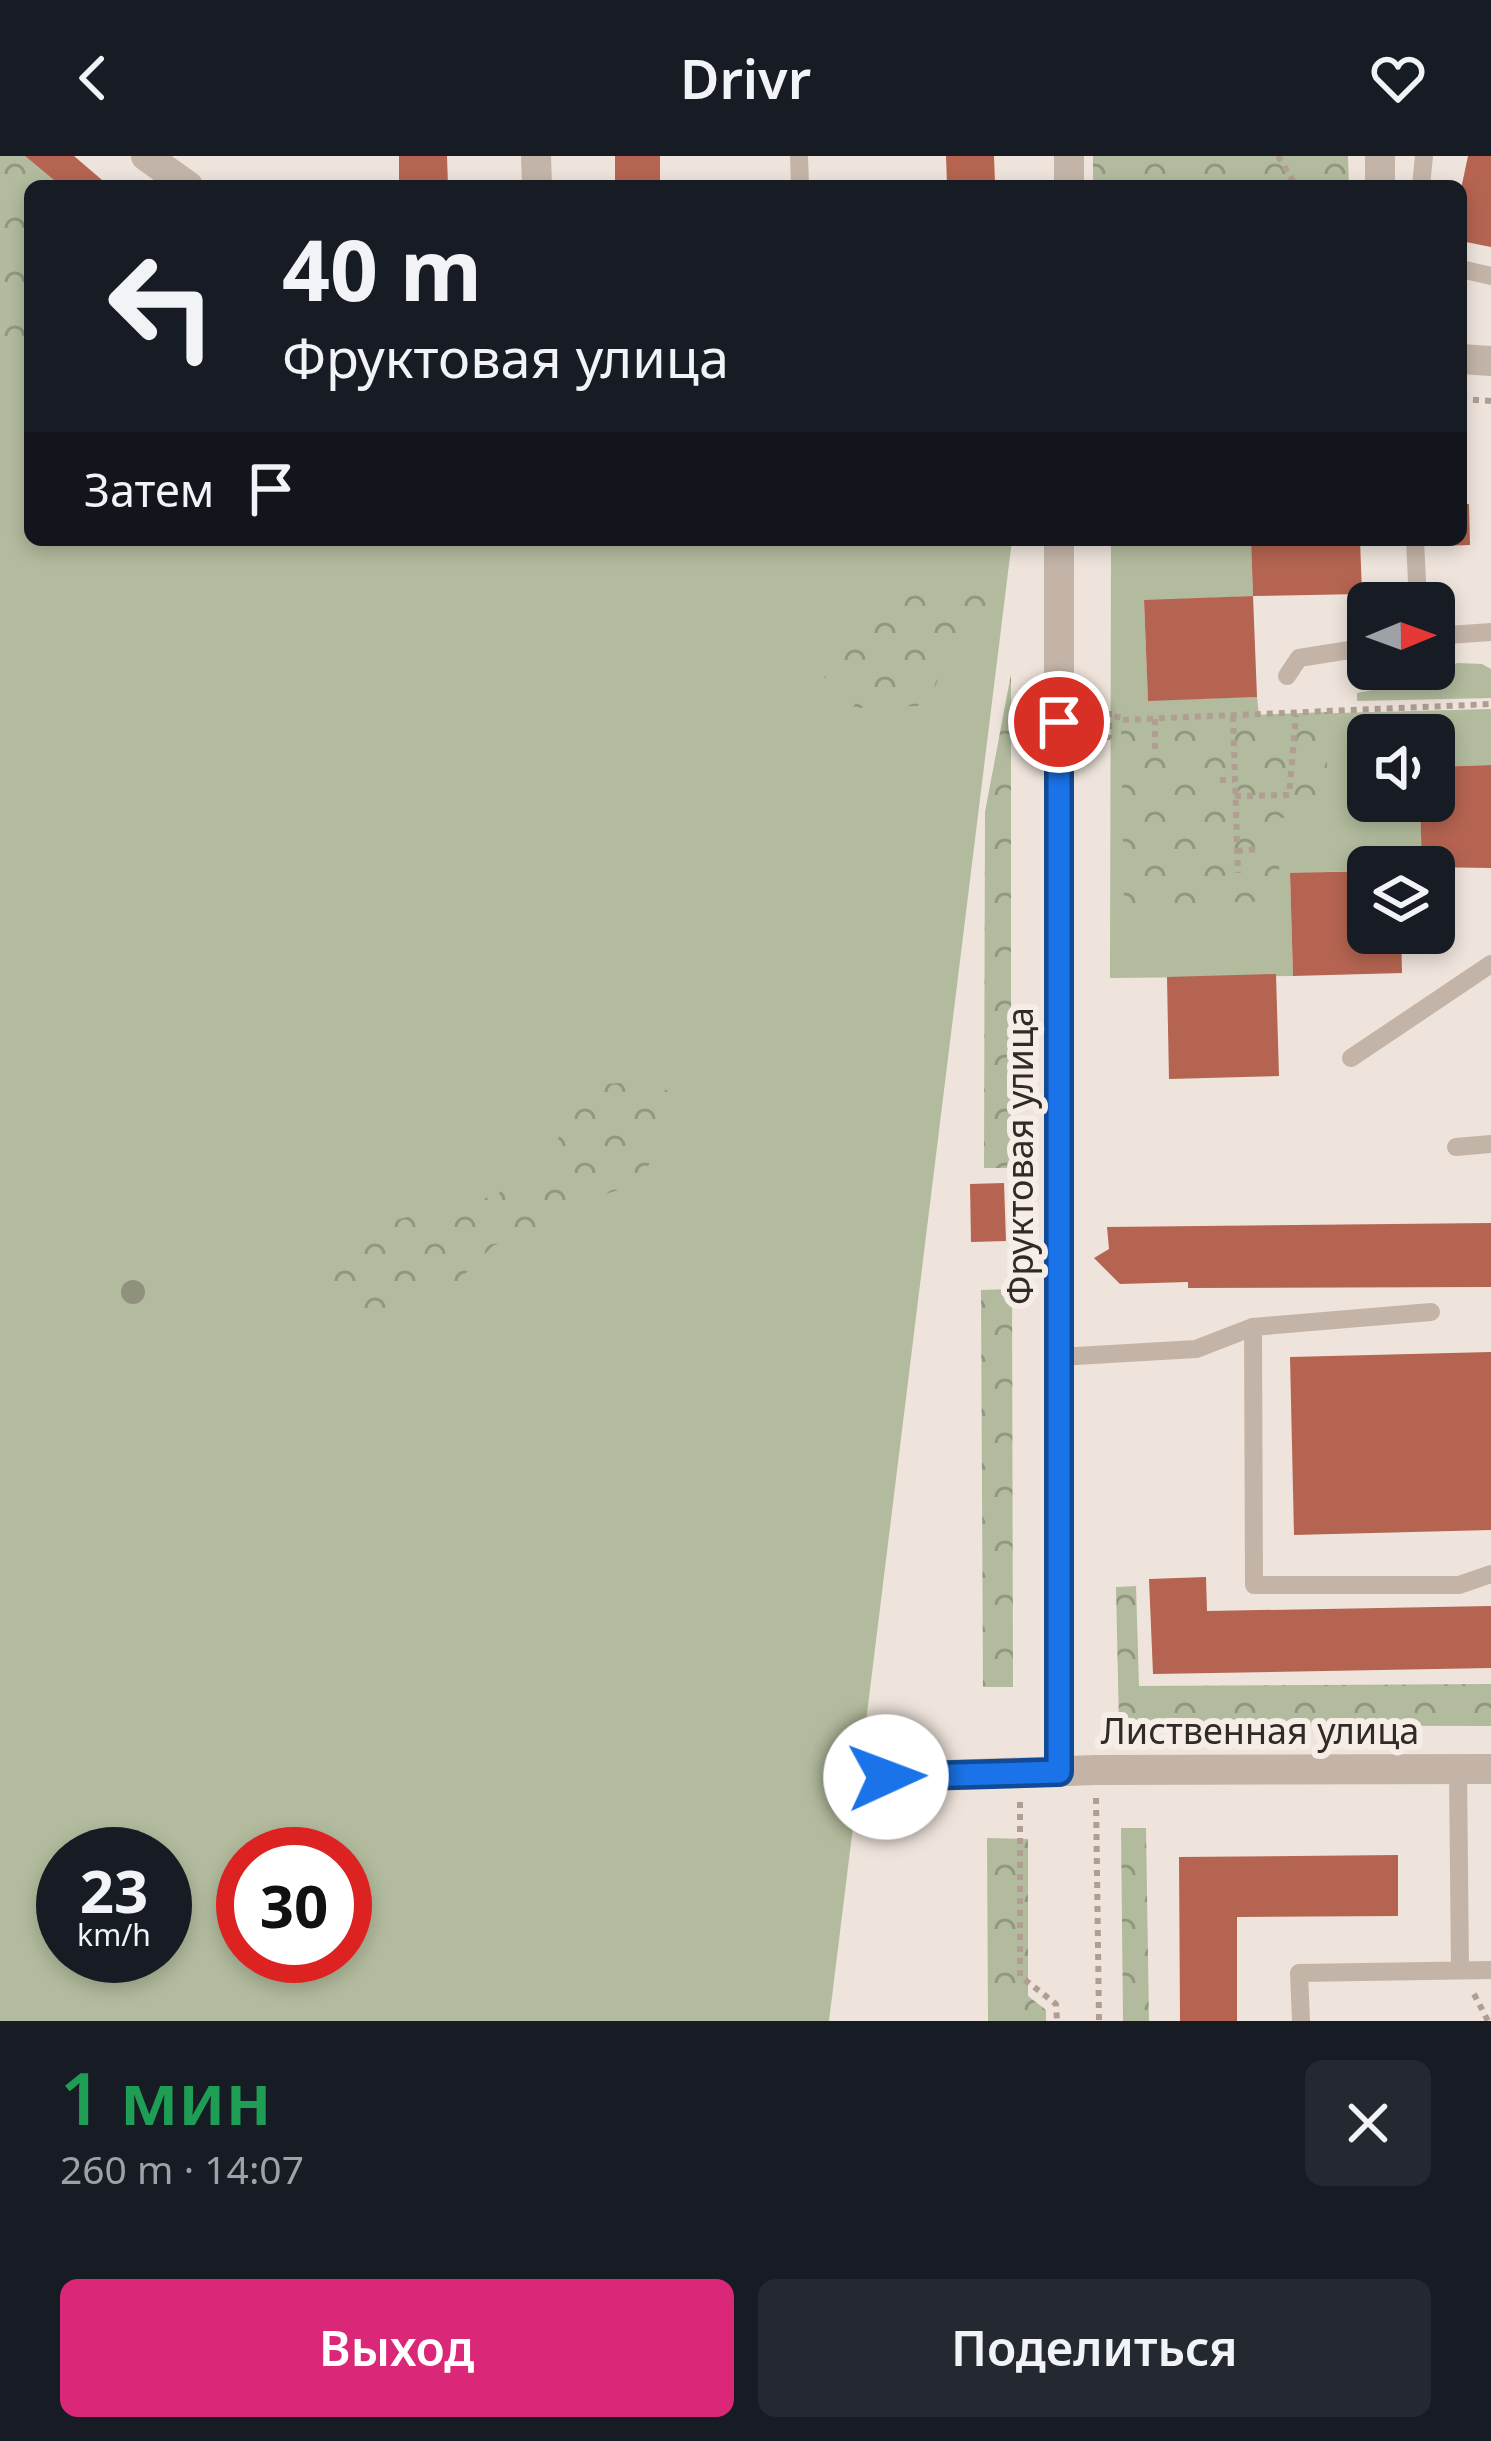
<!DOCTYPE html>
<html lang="ru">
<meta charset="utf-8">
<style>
body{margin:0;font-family:"Noto Sans",sans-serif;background:#242831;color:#f1f3f6;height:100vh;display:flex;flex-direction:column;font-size:45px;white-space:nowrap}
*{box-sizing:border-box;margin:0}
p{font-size:39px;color:#9ea1a6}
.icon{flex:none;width:66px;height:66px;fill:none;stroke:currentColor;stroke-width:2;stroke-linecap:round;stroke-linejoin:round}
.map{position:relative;height:1865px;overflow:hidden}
.drawer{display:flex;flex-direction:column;background:#171b24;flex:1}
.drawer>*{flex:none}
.top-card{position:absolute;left:24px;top:24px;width:1443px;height:366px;border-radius:18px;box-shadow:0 6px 18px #0003;background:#171b24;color:#f1f3f6;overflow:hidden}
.needle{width:78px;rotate:89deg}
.buttons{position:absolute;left:1347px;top:426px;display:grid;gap:24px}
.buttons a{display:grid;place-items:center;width:108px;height:108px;border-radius:18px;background:#171b24;box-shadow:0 6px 18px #0003;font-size:60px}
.speed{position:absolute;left:36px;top:1671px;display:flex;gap:24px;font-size:60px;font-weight:700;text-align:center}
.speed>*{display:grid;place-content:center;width:156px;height:156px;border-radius:50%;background:#171b24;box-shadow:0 6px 18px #0003;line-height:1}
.speed small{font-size:30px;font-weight:400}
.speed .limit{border:18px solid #d22;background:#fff;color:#111}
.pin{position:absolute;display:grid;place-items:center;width:102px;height:102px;color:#fff;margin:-51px;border:6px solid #fff;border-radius:50%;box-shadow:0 3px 12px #0007}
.me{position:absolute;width:132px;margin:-66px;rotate:88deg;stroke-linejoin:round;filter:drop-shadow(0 0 9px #0008)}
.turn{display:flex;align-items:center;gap:42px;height:252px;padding:0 60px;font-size:54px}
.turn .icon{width:156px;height:156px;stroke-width:2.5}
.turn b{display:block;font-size:84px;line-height:102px}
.then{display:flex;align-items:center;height:114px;padding:0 60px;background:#0003;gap:24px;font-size:45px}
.round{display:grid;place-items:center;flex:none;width:126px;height:126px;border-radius:18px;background:#242831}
.summary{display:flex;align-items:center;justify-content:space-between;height:204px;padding:0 60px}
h1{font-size:72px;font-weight:600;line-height:90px;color:#1e9e55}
.button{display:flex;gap:24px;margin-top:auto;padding:24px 60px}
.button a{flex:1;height:138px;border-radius:18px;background:#db2777;color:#fff;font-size:48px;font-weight:600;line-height:138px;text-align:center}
.button a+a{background:#242831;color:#f1f3f6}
header{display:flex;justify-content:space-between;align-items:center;height:156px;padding:0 60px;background:#171b24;font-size:54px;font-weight:600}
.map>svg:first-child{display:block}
.grass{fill:#b2bb9d;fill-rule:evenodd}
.forest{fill:url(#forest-crowns)}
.building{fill:#b56451}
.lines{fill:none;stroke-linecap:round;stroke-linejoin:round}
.path{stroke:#b09e93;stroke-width:6;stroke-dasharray:6 6;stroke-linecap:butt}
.service{stroke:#c4b4a8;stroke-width:18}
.minor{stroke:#c4b4a8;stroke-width:30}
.tree{fill:#90917c}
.route-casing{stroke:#114b97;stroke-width:30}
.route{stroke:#1a73e8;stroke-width:21}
.labels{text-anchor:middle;stroke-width:12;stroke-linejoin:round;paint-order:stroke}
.street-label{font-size:36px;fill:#322a27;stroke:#f6eee6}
</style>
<header><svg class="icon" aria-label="back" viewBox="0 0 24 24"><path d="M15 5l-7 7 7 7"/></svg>Drivr<svg class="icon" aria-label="heart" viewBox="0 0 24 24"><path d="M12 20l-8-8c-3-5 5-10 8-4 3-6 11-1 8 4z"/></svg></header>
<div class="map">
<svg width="1491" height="1865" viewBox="0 0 1491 1865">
<defs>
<pattern id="forest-crowns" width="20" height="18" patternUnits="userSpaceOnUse" patternTransform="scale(3)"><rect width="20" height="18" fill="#b2bb9d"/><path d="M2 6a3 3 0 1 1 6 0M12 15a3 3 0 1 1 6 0" fill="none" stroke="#919880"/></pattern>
</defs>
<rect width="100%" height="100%" fill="#eee4db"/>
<g class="grass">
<path d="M0,0H25L61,30H30V384H1012L829,1865H0ZM63,1698H165V1800H63ZM243,1698H345V1800H243Z"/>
<path d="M1111,384H1251L1253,440L1144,445L1148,544L1257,541L1259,559L1491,553V609L1434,611V579H1368V645H1420L1422,711L1290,718L1293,820L1110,822Z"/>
<path d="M1458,507L1482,508L1491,513V542L1357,545V537L1407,527L1432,513Z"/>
</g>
<g class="forest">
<path d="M0,0H16L52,30H30V217L6,201L0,202Z"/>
<path d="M1093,0H1348L1349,30H1093Z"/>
<path d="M911,432L955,439L985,432L988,449L981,477L951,494L931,540L917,550L852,552L882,513L870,501L824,522L823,488L894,459Z"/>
<path d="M1011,518V1012H984L985,656Z"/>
<path d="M1328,556L1326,661L1278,662L1280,745L1124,749L1121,564Z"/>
<path d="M643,925L659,928L672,939L668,973L644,1018L631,1030L599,1040L559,1074L494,1089L445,1138L348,1164L332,1158L328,1142L334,1110L378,1068L490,1041L534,1020L547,1008L579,935L594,929Z"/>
<path d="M1012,1133L1013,1531H983L981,1134Z"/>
<path d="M1136,1430L1139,1530L1491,1528V1570L1119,1569L1116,1431Z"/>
<path d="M1146,1672L1149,1865H1123L1121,1672Z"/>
<path d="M987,1682L1028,1683V1840L1046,1854V1865H988Z"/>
</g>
<g class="building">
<path d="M25,0H74L109,30H61Z"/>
<path d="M399,0H447L448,30H399Z"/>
<rect x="615" y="0" width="45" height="30"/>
<path d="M946,0H994L995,27L947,29Z"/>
<path d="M1468,0H1491V91L1461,85V33Z"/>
<path d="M1461,348H1469L1470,389L1442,390V384H1461Z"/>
<path d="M1251,384H1360L1362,438L1253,440Z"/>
<path d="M1253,440L1257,541L1148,545L1144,444Z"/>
<path d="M1491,609V712L1422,711L1420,645H1434V611Z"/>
<path d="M1368,715V777H1401L1402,817L1293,820L1290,717Z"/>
<path d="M1276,818L1279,920L1169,923L1167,821Z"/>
<path d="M1004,1027L1006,1085L971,1086L970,1028Z"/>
<path d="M1491,1067V1131L1188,1132V1126L1120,1128L1094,1102L1109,1093L1107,1071Z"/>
<path d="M1491,1196V1374L1294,1379L1290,1201Z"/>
<path d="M1206,1421L1207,1455L1491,1450V1512L1153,1518L1149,1423Z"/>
<path d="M1398,1699V1760L1237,1761V1865H1180L1179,1701Z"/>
</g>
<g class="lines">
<g class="path">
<path d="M1278,0L1296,30"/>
<path d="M1461,243L1491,245"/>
<path d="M1233,560L1238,717"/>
<path d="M1093,581H1109V558H1118L1117,564H1121L1491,548"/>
<path d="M1155,593V562"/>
<path d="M1220,624H1234"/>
<path d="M1235,640L1289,639L1296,559"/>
<path d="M1237,695L1257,693"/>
<path d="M1096,1642L1099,1865"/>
<path d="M1020,1646V1820L1056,1848L1057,1865"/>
<path d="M1474,1838L1488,1865"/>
</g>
<g class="service">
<path d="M799,0L800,30"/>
<path d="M1421,30L1424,0"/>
<path d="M1461,113L1491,120"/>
<path d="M1415,384L1418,447"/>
<path d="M1434,480L1491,476"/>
<path d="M1287,520L1299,502L1368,491"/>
<path d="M1351,902L1491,808"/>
<path d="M1456,991L1491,988"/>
<path d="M1253,1171L1254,1429H1459L1491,1418"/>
<path d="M1059,1201L1196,1193L1253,1171L1431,1156"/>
<path d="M1458,1613L1460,1814"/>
<path d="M1301,1865L1299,1817L1491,1814"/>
</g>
<g class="minor">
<path d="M146,0L188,30"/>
<path d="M536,0L537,30"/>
<path d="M1380,0V30"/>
<path d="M1069,30V0"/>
<path d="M1461,203L1491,205"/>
<path d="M1059,1615V384"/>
<path d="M886,1621L1096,1614L1491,1613"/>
</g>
</g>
<circle class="tree" cx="133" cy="1136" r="12"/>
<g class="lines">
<defs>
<path id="route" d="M886,1621L1059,1616V566"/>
</defs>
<use href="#route" class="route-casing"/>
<use href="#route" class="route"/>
</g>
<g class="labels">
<g class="street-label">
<text transform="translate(1020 1000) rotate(-90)" y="13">Фруктовая улица</text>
<text x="1260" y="1588">Лиственная улица</text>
</g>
</g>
</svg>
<div class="buttons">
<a><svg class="needle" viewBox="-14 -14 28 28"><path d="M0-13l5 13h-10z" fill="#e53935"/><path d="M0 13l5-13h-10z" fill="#9ea1a6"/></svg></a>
<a><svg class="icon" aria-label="sound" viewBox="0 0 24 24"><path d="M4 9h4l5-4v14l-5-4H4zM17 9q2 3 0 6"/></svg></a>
<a><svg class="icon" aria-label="layers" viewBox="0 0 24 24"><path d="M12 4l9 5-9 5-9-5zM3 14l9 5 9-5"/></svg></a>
</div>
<div class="speed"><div>23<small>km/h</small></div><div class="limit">30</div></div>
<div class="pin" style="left:1059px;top:566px;background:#d93025"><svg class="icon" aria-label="arrive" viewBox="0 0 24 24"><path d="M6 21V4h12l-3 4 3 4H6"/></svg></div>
<svg class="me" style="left:886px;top:1621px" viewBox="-20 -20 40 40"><circle r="19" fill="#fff"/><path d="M0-13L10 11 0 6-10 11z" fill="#1a73e8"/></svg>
<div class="top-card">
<div class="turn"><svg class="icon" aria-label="left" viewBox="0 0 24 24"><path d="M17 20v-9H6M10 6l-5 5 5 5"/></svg><div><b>40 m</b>Фруктовая улица</div></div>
<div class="then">Затем<svg class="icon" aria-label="arrive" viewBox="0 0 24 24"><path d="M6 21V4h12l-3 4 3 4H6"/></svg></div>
</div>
</div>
<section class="drawer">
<div class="summary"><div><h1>1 мин</h1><p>260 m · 14:07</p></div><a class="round"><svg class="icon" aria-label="close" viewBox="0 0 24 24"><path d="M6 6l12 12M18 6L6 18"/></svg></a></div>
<div class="button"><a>Выход</a><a>Поделиться</a></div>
</section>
